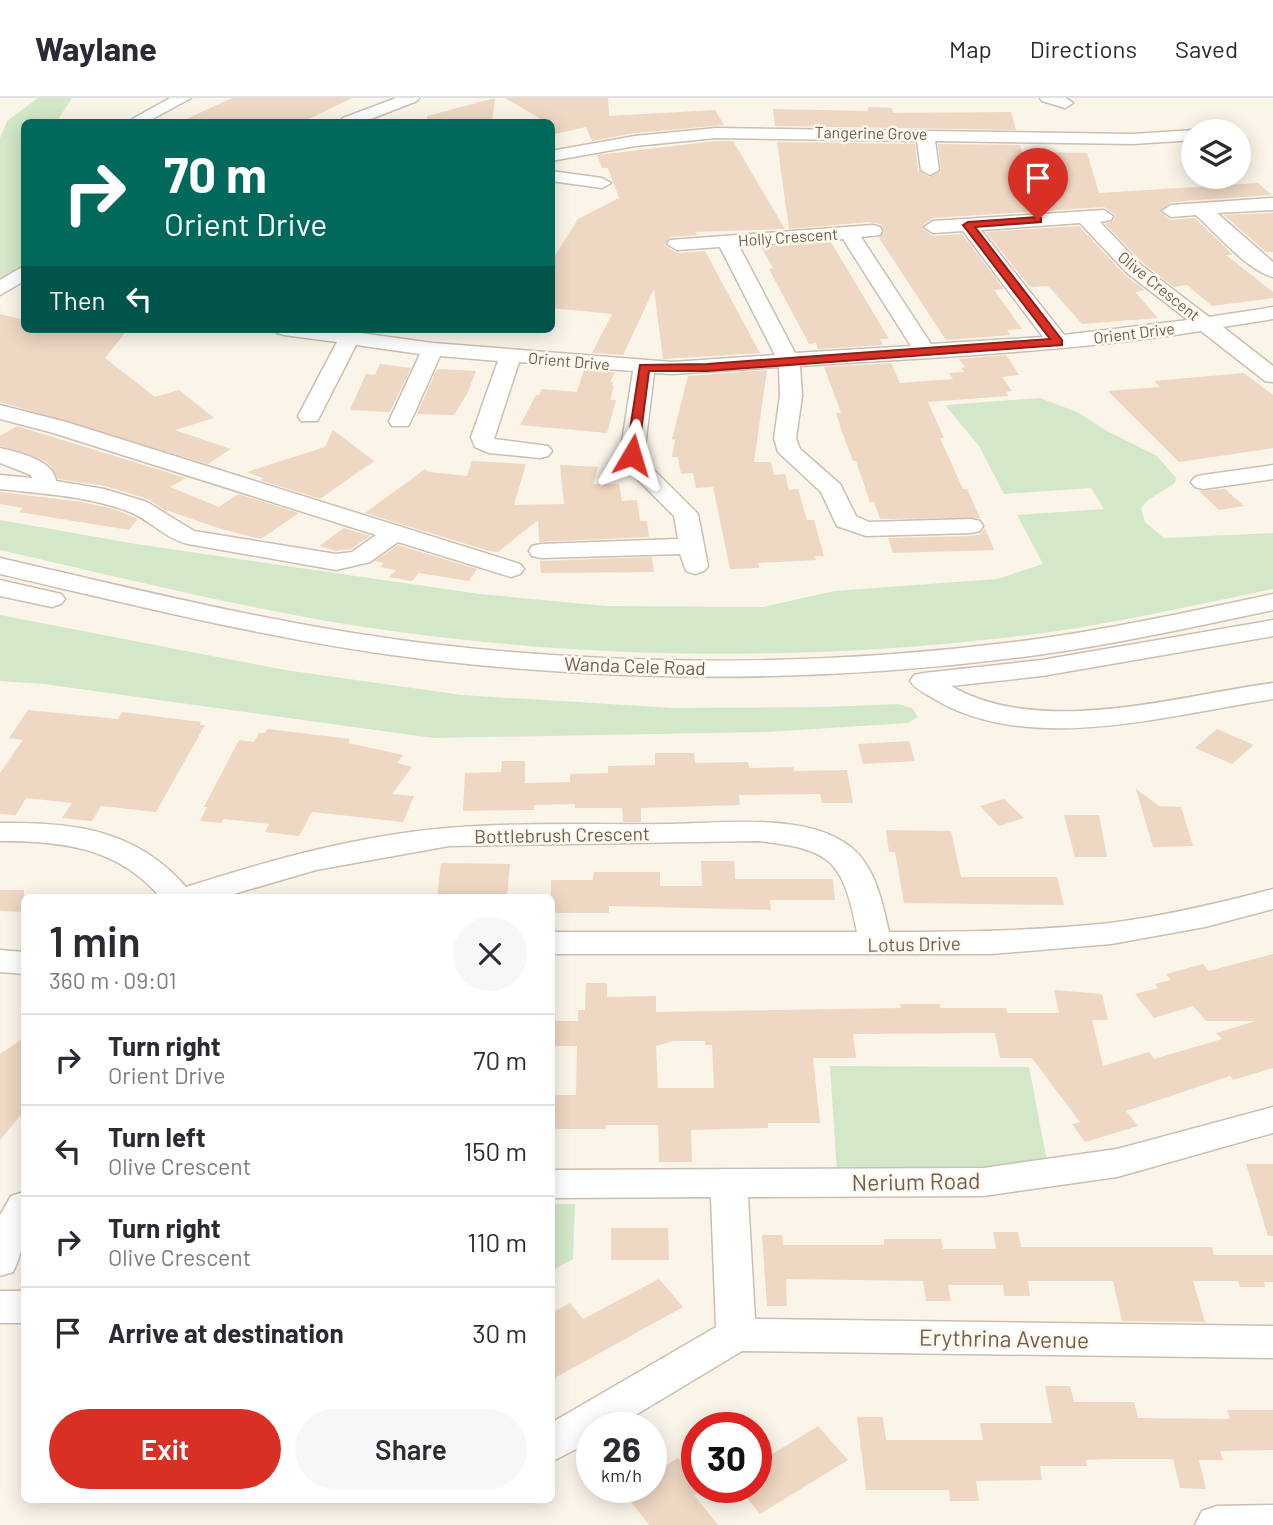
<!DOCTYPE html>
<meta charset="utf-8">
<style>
body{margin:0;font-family:Barlow,sans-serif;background:#f7f7f7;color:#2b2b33;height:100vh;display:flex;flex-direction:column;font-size:26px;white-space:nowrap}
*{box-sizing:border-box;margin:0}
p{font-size:23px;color:#7c7c81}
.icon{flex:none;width:38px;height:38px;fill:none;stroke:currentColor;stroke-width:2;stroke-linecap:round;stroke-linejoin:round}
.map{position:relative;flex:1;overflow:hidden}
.sheet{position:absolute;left:21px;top:796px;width:534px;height:609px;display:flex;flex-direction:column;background:#fff;border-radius:10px;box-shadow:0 4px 18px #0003}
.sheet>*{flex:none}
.hud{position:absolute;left:21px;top:21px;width:534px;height:214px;border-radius:10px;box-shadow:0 4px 18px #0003;background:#00695c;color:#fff;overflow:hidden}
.fabs{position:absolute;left:1181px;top:21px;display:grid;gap:14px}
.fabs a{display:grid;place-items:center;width:70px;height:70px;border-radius:50%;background:#fff;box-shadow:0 4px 18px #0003;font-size:35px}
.speed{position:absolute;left:576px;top:1314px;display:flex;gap:14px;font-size:35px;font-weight:700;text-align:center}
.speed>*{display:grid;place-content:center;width:91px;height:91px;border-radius:50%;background:#fff;box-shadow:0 4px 18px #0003;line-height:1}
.speed small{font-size:18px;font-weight:400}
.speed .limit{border:10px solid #d22;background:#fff;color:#111}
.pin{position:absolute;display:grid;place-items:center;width:60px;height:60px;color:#fff;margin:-72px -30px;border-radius:50% 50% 50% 0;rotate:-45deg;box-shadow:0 0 7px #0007}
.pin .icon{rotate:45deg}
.me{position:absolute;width:77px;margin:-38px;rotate:7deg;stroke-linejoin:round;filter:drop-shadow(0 0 5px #0008)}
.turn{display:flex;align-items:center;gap:24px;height:147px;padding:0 28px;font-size:32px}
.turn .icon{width:91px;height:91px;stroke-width:2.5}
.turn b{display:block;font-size:49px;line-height:60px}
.then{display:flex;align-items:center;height:66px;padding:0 28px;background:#0003;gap:14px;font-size:26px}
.round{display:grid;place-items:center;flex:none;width:74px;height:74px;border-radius:37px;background:#f7f7f7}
.headline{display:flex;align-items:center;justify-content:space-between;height:119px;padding:0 28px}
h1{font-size:42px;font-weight:600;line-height:52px}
.cta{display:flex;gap:14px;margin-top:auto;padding:14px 28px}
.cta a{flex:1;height:80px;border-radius:42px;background:#d93025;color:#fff;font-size:28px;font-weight:600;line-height:80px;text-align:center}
.cta a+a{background:#f7f7f7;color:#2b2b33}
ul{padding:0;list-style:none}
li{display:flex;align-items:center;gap:21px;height:91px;padding:0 28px;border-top:2px solid #e1e1e2}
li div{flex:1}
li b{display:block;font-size:26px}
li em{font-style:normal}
header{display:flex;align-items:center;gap:42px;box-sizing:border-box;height:98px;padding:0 35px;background:#fff;border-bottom:2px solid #e1e1e2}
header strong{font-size:33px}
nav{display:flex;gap:38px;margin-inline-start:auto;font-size:24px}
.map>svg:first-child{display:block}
.green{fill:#d3e8c8}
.building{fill:#eed7c3;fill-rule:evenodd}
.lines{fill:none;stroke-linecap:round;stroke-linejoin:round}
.minor-casing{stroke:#ccbeb0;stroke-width:3}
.minor{fill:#fff;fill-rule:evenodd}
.route{fill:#d93025;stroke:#8d1f18;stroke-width:2}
.labels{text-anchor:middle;stroke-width:5;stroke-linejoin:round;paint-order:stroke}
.far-street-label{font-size:16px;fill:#735e4e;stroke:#fef9ef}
.street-label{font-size:19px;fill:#735e4e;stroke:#fef9ef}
.near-street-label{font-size:23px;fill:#735e4e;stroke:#fef9ef}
</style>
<header>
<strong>Waylane</strong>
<nav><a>Map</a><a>Directions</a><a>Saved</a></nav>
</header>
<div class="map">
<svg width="1273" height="1427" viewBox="0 0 1273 1427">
<rect width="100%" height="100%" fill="#fbf5e9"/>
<g class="green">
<path d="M38,0H72L59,20L61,24H24V166L0,183V40L7,23Z"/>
<path d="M1040,300L1077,314L1107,333L1157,358L1176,380L1175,385L1148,402L1141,410L1145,424L1164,440L1273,435V491C1199,506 1125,523 1051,534C836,563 614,563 399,534C265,516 132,482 0,452V422L136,446L480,496L606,508L763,509L834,493L997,481L1043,466L1017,417L1104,411L1091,390L1004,396L979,348L945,307Z"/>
<path d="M0,517L285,572L462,597L674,610L824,609L898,606L912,610L918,619L908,625L767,634L433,640L44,586L0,583Z"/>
<path d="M830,968L1029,969L1048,1069L837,1076Z"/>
<path d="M551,1106H575L573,1161L551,1173Z"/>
</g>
<g class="building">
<path d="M232,0H352L303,24H180Z"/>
<path d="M495,0L492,24H428L427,18Z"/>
<path d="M505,0H608L609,18L715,12L724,27L635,35L592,43L586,29L551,37V24H546Z"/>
<path d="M868,9L892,10L893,15L1011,14L1016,32L775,28L773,11L868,13Z"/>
<path d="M716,43H733L785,131L695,134L697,137L670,139L664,147L677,155L705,153L760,255L663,261L654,191L623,257L592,255L612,216L551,210V164L578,121L619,100L608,70H602L597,57Z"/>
<path d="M777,44L915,46L918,72L929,79L941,73L938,46L1020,47L1022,54L1087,55L1099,95L1258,85L1272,97L1171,104L1160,114L1171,122L1195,120L1233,157H1226L1273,194V200L1212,208L1187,187L1174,189L1143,165L1105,126L1113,123L1116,117L1104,109L933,120L923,127V131L933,138L962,136L1004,191L994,192L1022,231L1007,232L1010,237L946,242L879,140L884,134L881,126L868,124L789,131Z"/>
<path d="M1273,115V154H1266L1224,117Z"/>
<path d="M1079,128L1125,177L1145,192L1135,194L1158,220L1082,226L1051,191L1047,188L1030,189L986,134Z"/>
<path d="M831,144L889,241H880L883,247L818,251L816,245L809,246L769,171L773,170L761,149Z"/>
<path d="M0,216L24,222V231H128L105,260L155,299L179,292L214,320L175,332L231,351L208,366L0,304Z"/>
<path d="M1006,257L1019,277L1002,279L1012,293L1006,294L1008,298L928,304L944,340H940L963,391H967L980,420L880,421L874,404H870L856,363H853L842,334L836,315H841L824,269L891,265L900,285L953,281L949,275L964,274L962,270L965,269L959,261Z"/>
<path d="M380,266L411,270L390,314L350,312L366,276L375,277Z"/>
<path d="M437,271L476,273L467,296L454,317L417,316Z"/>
<path d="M584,272L615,274L610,284H613L612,288H614L610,302H616L607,335L520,327L536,297H539L542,291L577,294Z"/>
<path d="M767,272L754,364H771L774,377L785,376L789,392L798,391L807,422H814L824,458H815L816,462L758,465L759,470L730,471L713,389L696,390L693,375L681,376L678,359H672L675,342L672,341L688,278Z"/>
<path d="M1244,275L1273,297V350L1179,364L1108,293L1160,289L1154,283Z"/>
<path d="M17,328L186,380L170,389L219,409L238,396L299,415L261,441L221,431L163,411L148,401L105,388L58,381L51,368L43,362L0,348V338Z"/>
<path d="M333,332L374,363L320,401L260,382L263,380L247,374L325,349Z"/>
<path d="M472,363L526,366L514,407L564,406L560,367L598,369L593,386H619L622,403L637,402L640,423H647L649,439L539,444L538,422L498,454L489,453L365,415L425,371L429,374L467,378Z"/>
<path d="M1225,391L1244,408L1219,412L1199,393Z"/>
<path d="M0,394L82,404L114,411L138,421L129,432L19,414L23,410L0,406Z"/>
<path d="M344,430L370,438L351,451L336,453L319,448Z"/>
<path d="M985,430L994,452L893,455L888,440L971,438L981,436Z"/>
<path d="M398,447L477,471L469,483L419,475L412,483L389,479L396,472L380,469L384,465L375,463Z"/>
<path d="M652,459L654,474L541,475L540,463Z"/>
<path d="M28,612L118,621L122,614L201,624L200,627H205L156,714L101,708L92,723L62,720L72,705L26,700L16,717L0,716V675L23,642L9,640Z"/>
<path d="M268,631L350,641L348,645L403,657L397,665L412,669L392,696L414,698L403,724L312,714L299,738L265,734L269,726L223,721L221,725L200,723L207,709H204L239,642L254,644L259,635H265Z"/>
<path d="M1217,631L1254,647L1232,666L1195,650Z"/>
<path d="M909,643L915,663L863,666L858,646Z"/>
<path d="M655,655H694L695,665L748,664L749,670L793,669L794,673L847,672L853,705H822L820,696L739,697L740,707L641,710V724H623L622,710H575V706L534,707V712L463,713L465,675L501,674L502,663H525V685L570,684V676L608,675V668L655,667Z"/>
<path d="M1136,691L1159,708L1181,709L1193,748L1153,749Z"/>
<path d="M1004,701L1024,720L999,728L980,708Z"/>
<path d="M1064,717H1099L1107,759H1075Z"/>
<path d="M886,732L951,733L961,779H1057L1064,807L904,805L895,754H889Z"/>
<path d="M701,763H734L735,781H833L835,802H770L771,812L609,808V815H551V782H593L594,774H660V788H702Z"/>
<path d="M441,765L510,766L507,800H437Z"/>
<path d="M0,792H24V814L0,813Z"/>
<path d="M1273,856V970L1233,982L1230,978L1126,1013L1138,1028L1085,1044L1072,1026L1080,1024L1032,960H1000L995,935L853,936L856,960H813L820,1025H768V1030L691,1032L692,1064H659L658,1027H606L605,1031H551V997H576L577,948H551V923H578V912H585L586,885H607V899L656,898V914L901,910L900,906H940V910H1006L1007,915H1059L1054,892L1102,896L1108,922H1092L1103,968L1149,954L1154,961L1222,941L1216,935L1256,923H1206L1193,908L1154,920L1135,896L1158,890L1155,886L1171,882L1166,876L1203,866L1209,873ZM674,943H705V947H712L714,990H658L656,948Z"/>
<path d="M24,940V1013L0,1042V956Z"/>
<path d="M1246,1066H1273V1138H1268Z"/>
<path d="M611,1130H668L669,1162H611Z"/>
<path d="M993,1134H1018L1021,1149H1212L1214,1157H1273V1184H1264L1265,1189H1240L1238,1183H1193L1205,1224L1122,1223L1113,1183H1028L1030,1198H1004L1003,1187H948L951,1203H926L923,1183L786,1181L787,1208H767L762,1137H782L783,1147H884V1141H941L943,1151H996Z"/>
<path d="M659,1181L683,1209L551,1282V1215L570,1205L583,1221Z"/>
<path d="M1045,1288H1070L1074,1304H1134L1138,1320L1230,1321L1227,1312H1273V1352L1220,1353L1223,1362H1199L1206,1391L1180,1390L1173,1361H1109L1086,1362L1087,1368H1040L1042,1382L976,1383L979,1403H950L949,1392H866L857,1319H883L886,1342H983L980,1325H1052Z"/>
<path d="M818,1328L848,1362L760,1416L739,1390H756V1366Z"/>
<path d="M678,1360L696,1383V1390L703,1392L694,1397L718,1427H649L623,1393L629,1390H651V1376Z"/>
</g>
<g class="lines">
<defs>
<g id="minor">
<path d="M170,0H191L147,24H127Z"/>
<path d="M396,0H419L417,3L363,24H341L343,20Z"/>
<path d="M1040,0H1066L1073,5L1065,10L1042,3Z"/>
<path d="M716,30L1133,36L1194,32L1200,33H1194V42L1133,46L935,43L939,72L930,77L921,72L917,43L716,40L635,48L551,63V53L635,38Z"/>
<path d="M551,73L602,80L611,85L602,90L551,83Z"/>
<path d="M1273,100V112L1217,115L1273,164V179C1248,173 1216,135 1196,117L1171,119L1162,113L1171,107Z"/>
<path d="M1104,112L1113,118L1111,122L1100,124L1141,167L1209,219L1273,209V221L1223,229L1273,268V284L1265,283L1201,233C1068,254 934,259 800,268L802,298L796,340L800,351L840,386L856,418L869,424L971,421L980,423L983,428L980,433L971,435L866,438L837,428L821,394L778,354L774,340L780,298L779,269L672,276L654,275L644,357L648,366L698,416L708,468L704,473L695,476L686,473L680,456L541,460L532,458L529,453L532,448L541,446L678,441L674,418L630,374L620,357L633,273L519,264L494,341L548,348L552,353L548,358L540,360L489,355L475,349L471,339L498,263L440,258L411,323L408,328H392L389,323L420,256L356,247L320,318L317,323H301L298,318L337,244L284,237L277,235L274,231H331L433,245L672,264L775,257L720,149L677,152L667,146L670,142L873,127L880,129L882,133L880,137L861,139L931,246L1043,239L963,133L933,135L924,129L933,123ZM1080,125L1127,175L1188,222L1064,237L981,132ZM843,141L911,248L795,255L739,148Z"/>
<path d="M24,168V183L0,197V182Z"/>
<path d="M0,307L66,324L520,466L524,471L520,476L511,479L398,444L370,464L336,472L188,446C166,441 151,423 130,414C89,398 44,396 0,391V377L32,380L31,377L0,365V350C17,354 54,362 56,383L104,391L147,404L194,433L336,456L352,454L376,437L50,334L0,321Z"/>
<path d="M1273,367V381L1203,391L1195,389L1191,384L1195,379L1203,377Z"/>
<path d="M0,460C143,493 286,529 431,546C635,570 841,568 1044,540C1121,529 1197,512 1273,496V512C1197,528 1121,545 1044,556C841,584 635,586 431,562C285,545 143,509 0,476Z"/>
<path d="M0,482L61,496L65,501L61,506L52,509L0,498Z"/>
<path d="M1273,522V538L1042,578L951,588C1041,640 1176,598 1273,585V601C1171,616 1031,658 936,602C927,596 916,592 910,583L914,577L924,575L1042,562Z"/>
<path d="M0,725C73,724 136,731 186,789C270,762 360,737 448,730C522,724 597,727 670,726C722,725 797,716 842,743C874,761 882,802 889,834C963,834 1036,833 1110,825C1165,818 1219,805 1273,791V811L1205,829L1111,846L991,856H551V834H857C843,762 831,751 758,743L449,748L316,772L220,800H161C118,749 62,743 0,743Z"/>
<path d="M0,852L24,854V876L0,874Z"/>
<path d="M1273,1009V1035L1117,1079L983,1098L748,1099L755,1221L1273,1228V1260L742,1253L614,1330H592V1343L551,1364V1325L716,1229L711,1099L551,1100V1072L983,1070L1117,1051Z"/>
<path d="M24,1094C26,1120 26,1149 13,1174L0,1178V1117L11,1098Z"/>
<rect x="0" y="1193" width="24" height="32"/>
<path d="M1273,1407V1427H1195L1202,1413L1217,1408Z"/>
</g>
</defs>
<use href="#minor" class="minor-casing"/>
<use href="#minor" class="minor"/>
</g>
<path class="route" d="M1038,119L1041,120V124L975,129L1062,242V247L707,273H649L638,357L632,361L626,357L640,267L707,266L1050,241L963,127L968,124Z"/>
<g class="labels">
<g class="far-street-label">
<text transform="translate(871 35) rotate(1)" y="6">Tangerine Grove</text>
<text transform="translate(788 139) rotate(-4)" y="6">Holly Crescent</text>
<text transform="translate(1159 188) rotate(39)" y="6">Olive Crescent</text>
<text transform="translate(1134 235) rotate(-7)" y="6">Orient Drive</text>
<text transform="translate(569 263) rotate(5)" y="6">Orient Drive</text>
</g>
<g class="street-label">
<text transform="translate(635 568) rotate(2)" y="7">Wanda Cele Road</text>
<text transform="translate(562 737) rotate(-1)" y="7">Bottlebrush Crescent</text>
<text transform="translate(914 846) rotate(-1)" y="7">Lotus Drive</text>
</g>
<g class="near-street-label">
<text transform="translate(916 1084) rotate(-1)" y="8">Nerium Road</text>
<text transform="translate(1004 1241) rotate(1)" y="8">Erythrina Avenue</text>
</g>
</g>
</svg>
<div class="fabs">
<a><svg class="icon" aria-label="layers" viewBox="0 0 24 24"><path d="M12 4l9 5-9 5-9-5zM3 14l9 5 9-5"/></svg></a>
</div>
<div class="speed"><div>26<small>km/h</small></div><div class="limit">30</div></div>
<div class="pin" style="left:1038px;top:122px;background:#d93025"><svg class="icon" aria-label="arrive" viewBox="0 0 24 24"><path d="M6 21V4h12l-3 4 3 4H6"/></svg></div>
<svg class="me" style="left:632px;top:357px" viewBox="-20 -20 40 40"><path d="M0-17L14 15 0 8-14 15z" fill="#d93025" stroke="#fff" stroke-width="4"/></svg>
<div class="hud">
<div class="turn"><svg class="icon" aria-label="right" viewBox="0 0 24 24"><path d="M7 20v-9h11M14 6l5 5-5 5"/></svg><div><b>70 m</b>Orient Drive</div></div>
<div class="then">Then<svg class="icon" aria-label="left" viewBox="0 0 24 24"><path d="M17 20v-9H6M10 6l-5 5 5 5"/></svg></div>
</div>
<section class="sheet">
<div class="headline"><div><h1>1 min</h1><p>360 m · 09:01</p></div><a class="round"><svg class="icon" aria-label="close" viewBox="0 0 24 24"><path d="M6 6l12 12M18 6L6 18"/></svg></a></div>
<ul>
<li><svg class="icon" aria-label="right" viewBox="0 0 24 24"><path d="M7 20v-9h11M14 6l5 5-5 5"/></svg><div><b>Turn right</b><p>Orient Drive</p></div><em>70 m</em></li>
<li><svg class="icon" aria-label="left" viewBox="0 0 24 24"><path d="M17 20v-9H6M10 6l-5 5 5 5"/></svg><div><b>Turn left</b><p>Olive Crescent</p></div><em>150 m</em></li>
<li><svg class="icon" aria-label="right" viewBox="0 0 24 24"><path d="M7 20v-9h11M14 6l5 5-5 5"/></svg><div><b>Turn right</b><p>Olive Crescent</p></div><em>110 m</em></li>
<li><svg class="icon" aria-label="arrive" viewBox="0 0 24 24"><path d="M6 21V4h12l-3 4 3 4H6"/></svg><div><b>Arrive at destination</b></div><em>30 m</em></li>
</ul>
<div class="cta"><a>Exit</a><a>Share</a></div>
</section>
</div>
